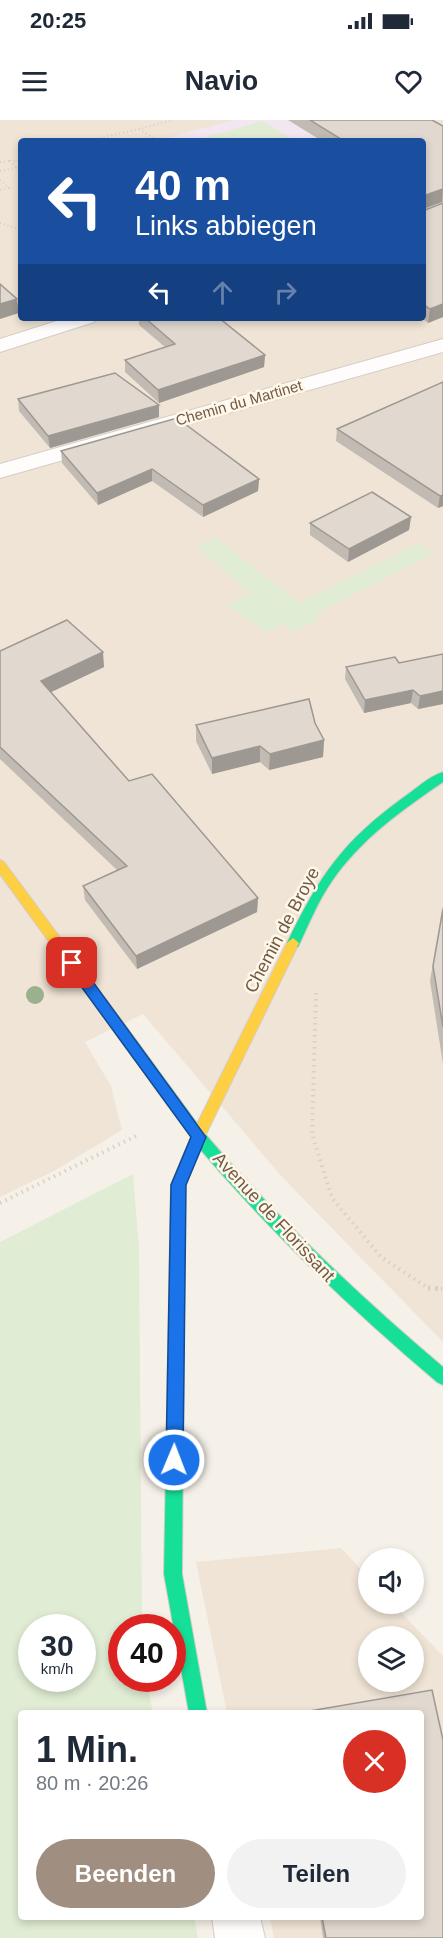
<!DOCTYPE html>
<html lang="de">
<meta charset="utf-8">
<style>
body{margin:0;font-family:Arial,sans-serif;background:#f2f2f3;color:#1f2937;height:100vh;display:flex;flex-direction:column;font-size:22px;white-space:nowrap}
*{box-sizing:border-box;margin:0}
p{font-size:20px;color:#747a83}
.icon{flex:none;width:33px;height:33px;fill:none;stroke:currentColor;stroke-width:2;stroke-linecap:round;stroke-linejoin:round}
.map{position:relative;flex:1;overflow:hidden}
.panel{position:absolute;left:18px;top:1590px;width:406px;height:210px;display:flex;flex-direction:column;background:#fff;border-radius:6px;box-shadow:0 3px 9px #0003}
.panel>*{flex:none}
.hud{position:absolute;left:18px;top:18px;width:408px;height:183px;border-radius:6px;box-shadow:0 3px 9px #0003;background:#1a4fa0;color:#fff;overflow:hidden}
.tools{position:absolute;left:358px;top:1428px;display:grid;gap:12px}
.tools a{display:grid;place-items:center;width:66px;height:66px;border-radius:50%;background:#fff;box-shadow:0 3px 9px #0003;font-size:30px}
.speed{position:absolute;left:18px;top:1494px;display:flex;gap:12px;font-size:30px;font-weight:700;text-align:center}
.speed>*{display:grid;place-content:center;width:78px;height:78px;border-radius:50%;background:#fff;box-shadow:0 3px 9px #0003;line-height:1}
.speed small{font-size:15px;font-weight:400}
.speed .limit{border:9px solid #d22;background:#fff;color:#111}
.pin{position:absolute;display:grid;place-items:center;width:51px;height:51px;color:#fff;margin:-26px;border-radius:12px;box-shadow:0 3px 9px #0006}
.me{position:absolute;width:66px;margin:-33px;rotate:1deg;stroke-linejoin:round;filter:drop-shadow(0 0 4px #0008)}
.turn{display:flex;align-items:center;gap:21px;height:126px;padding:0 18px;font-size:27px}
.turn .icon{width:78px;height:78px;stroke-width:2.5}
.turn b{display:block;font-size:42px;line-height:51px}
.lanes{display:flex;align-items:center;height:57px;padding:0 18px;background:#0003;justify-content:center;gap:30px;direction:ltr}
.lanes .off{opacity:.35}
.round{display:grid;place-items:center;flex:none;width:63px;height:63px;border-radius:32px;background:#f2f2f3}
.headline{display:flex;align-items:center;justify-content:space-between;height:102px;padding:0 18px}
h1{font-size:36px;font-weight:700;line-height:45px}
.action{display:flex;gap:12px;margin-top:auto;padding:12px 18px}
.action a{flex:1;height:69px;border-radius:36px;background:#a08f81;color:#fff;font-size:24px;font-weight:700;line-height:69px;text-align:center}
.action a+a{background:#f2f2f3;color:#1f2937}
.status{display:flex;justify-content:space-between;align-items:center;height:42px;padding:0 30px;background:#fff;direction:ltr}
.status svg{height:16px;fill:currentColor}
header{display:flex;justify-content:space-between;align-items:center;height:78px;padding:0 18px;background:#fff;font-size:27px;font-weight:700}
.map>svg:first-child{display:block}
.residential{fill:#efe4d5;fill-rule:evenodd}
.education{fill:#f2e7f0}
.green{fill:#e0ecd3;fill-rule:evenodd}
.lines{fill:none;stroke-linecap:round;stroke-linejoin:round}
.street-casing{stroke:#d4cdc5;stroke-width:2}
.fast-casing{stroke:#d4cdc4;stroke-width:2}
.slow-casing{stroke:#d4cdc4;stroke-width:2}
.path-far2{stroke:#d7d0c9;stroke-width:2;stroke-dasharray:1 3;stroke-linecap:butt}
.path-far1{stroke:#d7d0c9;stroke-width:4;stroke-dasharray:1.5 4.5;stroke-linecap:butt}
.path{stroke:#d7d0c9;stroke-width:5;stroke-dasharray:2 6;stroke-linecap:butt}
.street{fill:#fefdfc;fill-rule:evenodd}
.fast{fill:#16e098;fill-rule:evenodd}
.slow{fill:#ffcf43;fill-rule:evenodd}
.tree{fill:#9bb18e}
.wall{fill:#c2bbb3}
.shaded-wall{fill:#9e9892}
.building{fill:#e1d9d0;stroke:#9e9892;stroke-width:1.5}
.route{fill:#1a73e8;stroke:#114b97;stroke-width:1.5}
.labels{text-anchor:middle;stroke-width:5;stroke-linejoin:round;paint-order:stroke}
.far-street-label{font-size:15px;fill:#725a49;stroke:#fff7e7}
.street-label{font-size:18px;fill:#725a49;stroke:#fff7e7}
</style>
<div class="status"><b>20:25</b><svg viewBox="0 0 49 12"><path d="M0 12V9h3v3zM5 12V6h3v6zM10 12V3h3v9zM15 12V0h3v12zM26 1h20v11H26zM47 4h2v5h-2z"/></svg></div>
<header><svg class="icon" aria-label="menu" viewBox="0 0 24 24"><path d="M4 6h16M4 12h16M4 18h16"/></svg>Navio<svg class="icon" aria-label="heart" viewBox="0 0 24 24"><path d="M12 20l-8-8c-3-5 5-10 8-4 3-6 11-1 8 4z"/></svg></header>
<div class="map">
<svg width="443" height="1818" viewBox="0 0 443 1818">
<rect width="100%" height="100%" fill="#f5f1e8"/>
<g class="residential">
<path d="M0,0H443V1222L284,1059L143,894L85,922L111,966L122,1010L54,1051L0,1077ZM21,21H423V198H21Z"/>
<path d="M341,1428L369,1458V1484H393L443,1536V1818H274L270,1797H422V1593H227L196,1442ZM369,1516H414V1562H369Z"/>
</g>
<path class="education" d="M234,0H406L423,21L159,20Z"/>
<g class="green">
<path d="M263,1L292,19L285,21H192Z"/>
<path d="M216,418L300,483L419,423L432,434L315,494L320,499L293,512L283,504L266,512L226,485L251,474L196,426Z"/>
<path d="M133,1054L139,1128L142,1507L122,1508V1558L146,1559L153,1593H21V1797H194L198,1818H0V1122ZM32,1508H82V1558H32Z"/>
</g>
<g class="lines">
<defs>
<g id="street">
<path d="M66,198H97L94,202L0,232V219Z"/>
<path d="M443,219V232L0,358V344Z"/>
<path d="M212,1797H260L265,1818H215Z"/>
</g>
<g id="fast">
<path d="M443,652V662C402,690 361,719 332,761C318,781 309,804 298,827H288L287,823C319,756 343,721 404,677C416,669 429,656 443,652Z"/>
<path d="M131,918L136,920L199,1006L205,1008L206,1015C278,1099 358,1175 443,1247V1265L437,1262C352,1190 272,1114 200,1029L185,1065L182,1454L207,1593H189L164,1454L171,1065L191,1017L126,928L124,924L126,920Z"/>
</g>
<g id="slow">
<path d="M0,740L4,742L136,920L138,924L136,928H126L0,754Z"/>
<path d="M293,818L299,823L205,1016L200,1018L195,1016L193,1012L195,1008L287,823Z"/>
</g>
</defs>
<use href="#street" class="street-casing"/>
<use href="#fast" class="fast-casing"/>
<use href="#slow" class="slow-casing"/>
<g class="path-far2">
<path d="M88,21L139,9"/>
<path d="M141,21L153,18L139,9L173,0"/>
<path d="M0,42L10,41"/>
<path d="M16,47L10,41L21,40"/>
<path d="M0,51L21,47"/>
<path d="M0,60L9,68L0,70"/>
<path d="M0,103L21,110"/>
</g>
<g class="path-far1">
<path d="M316,873L312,1014L332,1078L381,1137L428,1168L443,1169"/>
<path d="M0,1083L136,1016"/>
</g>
<path class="path" d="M428,1168L443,1169"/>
<use href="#street" class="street"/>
<use href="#fast" class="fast"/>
<use href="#slow" class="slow"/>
</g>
<circle class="tree" cx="35" cy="875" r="9"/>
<g class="wall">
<path d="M288,0H432L443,6V82L424,89L443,197L428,203L422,198H423V21H322Z"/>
<path d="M139,198H219L265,235L264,247L159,283L125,252V240L165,227L139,205Z"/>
<path d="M443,262V386L438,388L336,321L337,309Z"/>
<path d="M18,279L159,285V297L50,328L19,291Z"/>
<path d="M61,331L259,359L258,371L203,397L152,361L98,385L62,343Z"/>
<path d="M411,397L409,410L348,442L310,415V403Z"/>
<path d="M0,531L104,547L50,572L129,661L258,778L257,792L137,849L85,780L83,766L117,750L0,639Z"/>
<path d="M443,534V584L418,589L411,583L364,593L345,559L346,547L399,543Z"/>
<path d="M315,603L324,620L323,637L269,650L260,642L212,654L196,621V605Z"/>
<path d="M443,786V944L430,861Z"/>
<path d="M320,1797H422L443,1818H323Z"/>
</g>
<g class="shaded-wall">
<path d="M443,69L442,82L423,89V76Z"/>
<path d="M17,179L19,193L0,199V184Z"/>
<path d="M443,184V197L428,203L430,189Z"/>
<path d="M265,235L264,247L159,283L158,270Z"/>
<path d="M159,285V297L50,328L48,316Z"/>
<path d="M152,349V361L98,385L97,373Z"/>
<path d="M259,359L258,371L203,397V385Z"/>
<path d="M443,375V386L438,388L440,376Z"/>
<path d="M411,397L409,410L348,442L349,429Z"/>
<path d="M103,532L104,547L43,576L41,561Z"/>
<path d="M413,570L411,583L364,593L365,580Z"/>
<path d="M443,571V584L418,589L420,576Z"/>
<path d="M324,620L323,637L269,650L270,634Z"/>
<path d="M260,626V642L212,654V638Z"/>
<path d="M258,778L257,792L137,849L136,836Z"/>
</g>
<g class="building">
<path d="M310,0H432L443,6V69L423,76V21H344Z"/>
<path d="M443,83V184L430,189L423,184V88L425,90Z"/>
<path d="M0,164L17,179L0,184Z"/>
<path d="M145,198H219L265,235L158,270L125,240L175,224Z"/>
<path d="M115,253L159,285L48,316L18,279Z"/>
<path d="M443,262V375L440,376L337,309Z"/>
<path d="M177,298L259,359L203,385L152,349L97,373L61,331Z"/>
<path d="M372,372L411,397L349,429L310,403Z"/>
<path d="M67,500L103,532L41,561L129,661L152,654L258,778L136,836L83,766L127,746L0,627V531Z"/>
<path d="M443,534V571L420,576L413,570L365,580L346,547L395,537L399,543Z"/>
<path d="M309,579L315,603L324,620L270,634L260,626L212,638L196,605Z"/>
<path d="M443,789V907L433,846Z"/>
<path d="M432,1570L443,1620V1818H326L322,1797H422V1593H298Z"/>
</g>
<path class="route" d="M72,838L77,840L206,1017L186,1065L183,1340L180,1345L174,1348L169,1345L166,1340L171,1065L191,1017L67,847L65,843L67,840Z"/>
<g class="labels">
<g class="far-street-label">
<text transform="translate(239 283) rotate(-16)" y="5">Chemin du Martinet</text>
</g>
<g class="street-label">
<text transform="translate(282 810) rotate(-62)" y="6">Chemin de Broye</text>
<text transform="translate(274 1097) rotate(47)" y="6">Avenue de Florissant</text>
</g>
</g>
</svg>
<div class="tools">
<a><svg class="icon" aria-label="sound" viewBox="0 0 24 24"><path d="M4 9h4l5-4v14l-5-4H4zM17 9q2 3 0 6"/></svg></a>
<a><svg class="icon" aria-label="layers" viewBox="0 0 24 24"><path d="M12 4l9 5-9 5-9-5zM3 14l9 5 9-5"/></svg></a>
</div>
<div class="speed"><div>30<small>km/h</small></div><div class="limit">40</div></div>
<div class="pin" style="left:72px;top:843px;background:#d93025"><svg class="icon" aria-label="arrive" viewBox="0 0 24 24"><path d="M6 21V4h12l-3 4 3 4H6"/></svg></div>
<svg class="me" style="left:174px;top:1340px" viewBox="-20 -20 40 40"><circle r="17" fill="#1a73e8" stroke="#fff" stroke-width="3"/><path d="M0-11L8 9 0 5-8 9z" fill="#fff"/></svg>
<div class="hud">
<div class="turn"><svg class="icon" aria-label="left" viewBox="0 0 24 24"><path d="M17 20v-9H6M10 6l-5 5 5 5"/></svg><div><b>40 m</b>Links abbiegen</div></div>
<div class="lanes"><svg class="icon" aria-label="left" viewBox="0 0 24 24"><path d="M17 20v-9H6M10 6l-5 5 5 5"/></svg><svg class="icon off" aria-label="ahead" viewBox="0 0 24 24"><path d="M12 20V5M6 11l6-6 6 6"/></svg><svg class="icon off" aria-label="right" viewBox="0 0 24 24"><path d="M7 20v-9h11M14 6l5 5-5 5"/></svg></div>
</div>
<section class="panel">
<div class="headline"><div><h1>1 Min.</h1><p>80 m · 20:26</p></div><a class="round" style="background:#d93025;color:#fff"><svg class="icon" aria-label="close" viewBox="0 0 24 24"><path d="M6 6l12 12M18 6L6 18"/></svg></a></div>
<div class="action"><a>Beenden</a><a>Teilen</a></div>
</section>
</div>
